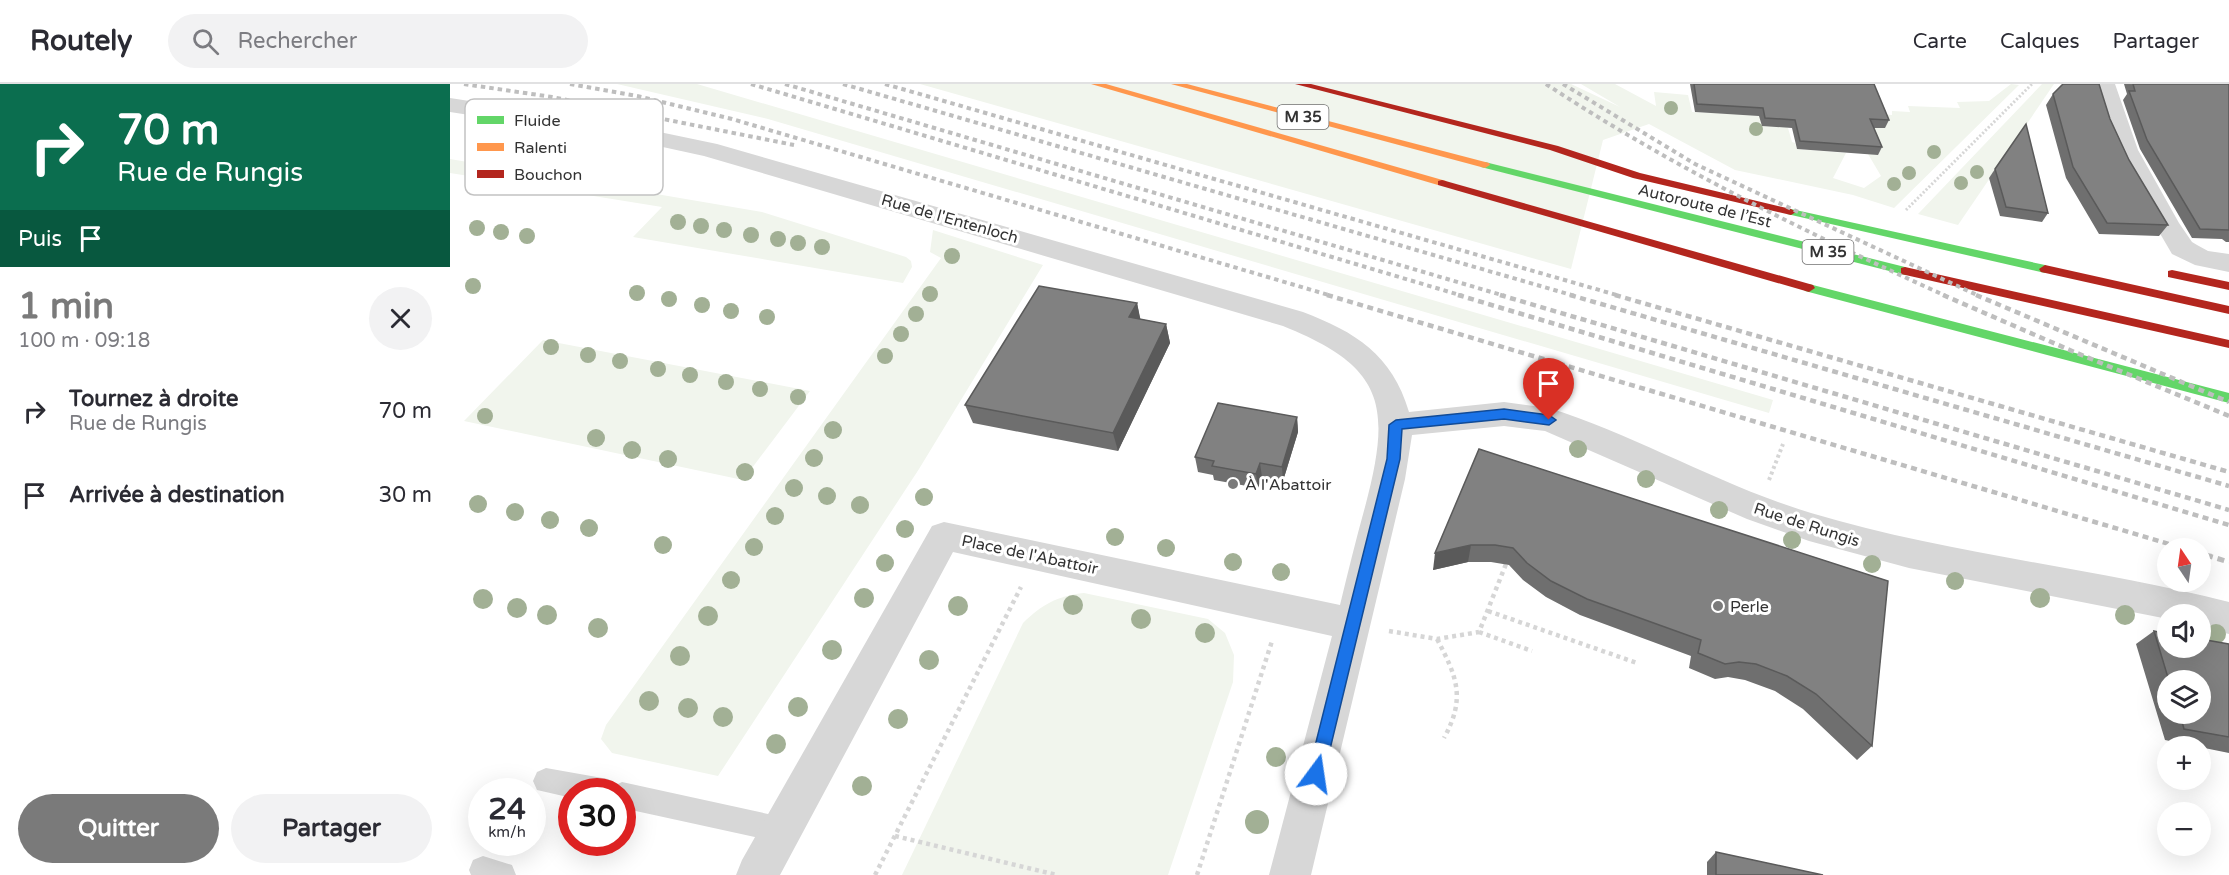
<!DOCTYPE html>
<html lang="fr">
<meta charset="utf-8">
<style>
body{margin:0;font-family:"Varela Round",sans-serif;background:#f2f2f3;color:#2b2b33;height:100vh;display:flex;flex-direction:column;font-size:22px;white-space:nowrap}
*{box-sizing:border-box;margin:0}
p{font-size:20px;color:#7c7c81}
.icon{flex:none;width:33px;height:33px;fill:none;stroke:currentColor;stroke-width:2;stroke-linecap:round;stroke-linejoin:round}
.map{position:relative;flex:1;overflow:hidden}
.side{display:flex;flex-direction:column;background:#fff;width:450px}
.side>*{flex:none}
.hud{background:#0b6e4f;color:#fff;overflow:hidden}
.needle{width:39px;rotate:347deg}
.tools{position:absolute;left:1707px;top:454px;display:grid;gap:12px}
.tools a{display:grid;place-items:center;width:54px;height:54px;border-radius:50%;background:#fff;box-shadow:0 6px 24px #0002;font-size:30px}
.speed{position:absolute;left:18px;top:694px;display:flex;gap:12px;font-size:30px;font-weight:700;text-align:center}
.speed>*{display:grid;place-content:center;width:78px;height:78px;border-radius:50%;background:#fff;box-shadow:0 6px 24px #0002;line-height:1}
.speed small{font-size:15px;font-weight:400}
.speed .limit{border:9px solid #d22;background:#fff;color:#111}
.pin{position:absolute;display:grid;place-items:center;width:51px;height:51px;color:#fff;margin:-62px -26px;border-radius:50% 50% 50% 0;rotate:-45deg;box-shadow:0 0 6px #0007}
.pin .icon{rotate:45deg}
.me{position:absolute;width:66px;margin:-33px;rotate:14deg;stroke-linejoin:round;filter:drop-shadow(0 0 4px #0008)}
.turn{display:flex;align-items:center;gap:21px;height:126px;padding:0 18px;font-size:27px}
.turn .icon{width:78px;height:78px;stroke-width:2.5}
.turn b{display:block;font-size:42px;line-height:51px}
.then{display:flex;align-items:center;height:57px;padding:0 18px;background:#0003;gap:12px;font-size:22px}
.round{display:grid;place-items:center;flex:none;width:63px;height:63px;border-radius:32px;background:#f2f2f3}
.overview{display:flex;align-items:center;justify-content:space-between;height:102px;padding:0 18px}
h1{font-size:36px;font-weight:700;line-height:45px;color:#7a7a7a}
.primary-button{display:flex;gap:12px;margin-top:auto;padding:12px 18px}
.primary-button a{flex:1;height:69px;border-radius:36px;background:#7a7a7a;color:#fff;font-size:24px;font-weight:700;line-height:69px;text-align:center}
.primary-button a+a{background:#f2f2f3;color:#2b2b33}
ul{padding:0;list-style:none}
li{display:flex;align-items:center;gap:18px;height:84px;padding:0 18px}
li div{flex:1}
li b{display:block;font-size:22px}
li em{font-style:normal}
header{display:flex;align-items:center;gap:36px;box-sizing:border-box;height:84px;padding:0 30px;background:#fff;border-bottom:2px solid #e1e1e2}
header strong{font-size:28px}
nav{display:flex;gap:33px;margin-inline-start:auto;font-size:21px}
.search{width:420px;height:54px;background:#f2f2f3;display:flex;align-items:center;gap:15px;box-sizing:border-box;padding:0 21px;border-radius:33px;color:#7c7c81;font-size:22px}
main{display:flex;flex:1;min-height:0}
.map>svg:first-child{display:block}
.green{fill:#f1f5ed}
.lines{fill:none;stroke-linecap:round;stroke-linejoin:round}
.path-far2{stroke:#d6d6d6;stroke-width:3;stroke-dasharray:2 2;stroke-linecap:butt}
.path-far1{stroke:#d6d6d6;stroke-width:4;stroke-dasharray:3 3;stroke-linecap:butt}
.path{stroke:#d6d6d6;stroke-width:4.5;stroke-dasharray:4 4;stroke-linecap:butt}
.lane{fill:#d7d7d7;fill-rule:evenodd}
.street{fill:#d7d7d7;fill-rule:evenodd}
.fast{fill:#63d668;fill-rule:evenodd}
.slow{fill:#ff974d;fill-rule:evenodd}
.jam{fill:#b3261e;fill-rule:evenodd}
.rail-far2{stroke:#bebebe;stroke-width:4;stroke-dasharray:4.5 4;stroke-linecap:butt}
.rail-far1{stroke:#bebebe;stroke-width:4.5;stroke-dasharray:6 4.5;stroke-linecap:butt}
.rail{stroke:#bebebe;stroke-width:5;stroke-dasharray:7 5;stroke-linecap:butt}
.tree{fill:#a2b095}
.wall{fill:#6f6f6f;fill-rule:evenodd}
.shaded-wall{fill:#5a5a5a}
.building{fill:#818181;stroke:#5a5a5a;stroke-width:1.5}
.route{fill:#1a73e8;stroke:#114b97;stroke-width:1.5}
.poi-dot{fill:#7a7a7a;stroke:#fff;stroke-width:2}
.labels{text-anchor:middle;stroke-width:6;stroke-linejoin:round;paint-order:stroke}
.shield{fill:#fff;stroke:#707070;stroke-width:1.5}
.shield-label{font-size:15px;font-weight:bold;fill:#333}
.street-label{font-size:16px;fill:#333;stroke:#fff}
.poi-label{font-size:16px;fill:#333;stroke:#fff;text-anchor:start}
.key{fill:#fff;stroke:#c2c2c2;stroke-width:1.5}
.key-label{font-size:16px;fill:#333}
</style>
<header>
<strong>Routely</strong>
<div class="search"><svg class="icon" aria-label="search" viewBox="0 0 24 24"><circle cx="10" cy="10" r="6"/><path d="M15 15l6 6"/></svg>Rechercher</div>
<nav><a>Carte</a><a>Calques</a><a>Partager</a></nav>
</header>
<main>
<section class="side">
<div class="hud">
<div class="turn"><svg class="icon" aria-label="right" viewBox="0 0 24 24"><path d="M7 20v-9h11M14 6l5 5-5 5"/></svg><div><b>70 m</b>Rue de Rungis</div></div>
<div class="then">Puis<svg class="icon" aria-label="arrive" viewBox="0 0 24 24"><path d="M6 21V4h12l-3 4 3 4H6"/></svg></div>
</div>
<div class="overview"><div><h1>1 min</h1><p>100 m · 09:18</p></div><a class="round"><svg class="icon" aria-label="close" viewBox="0 0 24 24"><path d="M6 6l12 12M18 6L6 18"/></svg></a></div>
<ul>
<li><svg class="icon" aria-label="right" viewBox="0 0 24 24"><path d="M7 20v-9h11M14 6l5 5-5 5"/></svg><div><b>Tournez à droite</b><p>Rue de Rungis</p></div><em>70 m</em></li>
<li><svg class="icon" aria-label="arrive" viewBox="0 0 24 24"><path d="M6 21V4h12l-3 4 3 4H6"/></svg><div><b>Arrivée à destination</b></div><em>30 m</em></li>
</ul>
<div class="primary-button"><a>Quitter</a><a>Partager</a></div>
</section>
<div class="map">
<svg width="1779" height="791" viewBox="0 0 1779 791">
<rect width="100%" height="100%" fill="#fff"/>
<g class="green">
<path d="M167,0H247L1323,316L1319,329L318,35Z"/>
<path d="M470,0H1121L1170,23L1131,0H1165L1206,22L1204,8L1238,11L1242,28L1309,31L1338,44L1342,58L1345,59L1347,65L1396,69L1383,94L1414,104L1431,92L1418,70L1416,43L1429,30L1442,31V27L1460,28L1458,22L1510,24L1507,18L1539,17L1561,0L1569,1L1444,124L1403,111L1285,86L1199,40L1153,56L1121,185Z"/>
<path d="M1592,0H1604L1508,141L1468,130Z"/>
<path d="M0,75L312,128L456,173L461,177L462,183L453,199L183,153L212,123L0,89Z"/>
<path d="M483,146L593,181L469,385L268,692L162,669L151,655L156,641L491,174L480,168Z"/>
<path d="M93,256L360,307L293,396L14,337Z"/>
<path d="M634,509L758,535L775,549L784,571L783,598L718,791H452L573,539C592,520 608,512 634,509Z"/>
</g>
<g class="lines">
<path class="path-far2" d="M1456,126L1582,0"/>
<path class="path-far1" d="M1319,396L1333,360"/>
<g class="path">
<path d="M1038,527L1187,579"/>
<path d="M939,547L987,555L1029,548L1056,480"/>
<path d="M1029,548L1082,567"/>
<path d="M987,555C1007,593 1016,614 994,654"/>
<path d="M445,752L607,791"/>
<path d="M425,791L571,503"/>
<path d="M747,791L822,557"/>
</g>
<g class="lane">
<path d="M96,684L158,695L168,700L172,698L332,733L341,737L345,746L341,755L332,759L172,724V708H122V714L87,706L83,697L87,688Z"/>
<path d="M33,772L62,781L66,791H21L19,786L23,776Z"/>
</g>
<g class="street">
<path d="M1641,0H1665L1688,66L1729,139L1742,158L1747,161L1758,167L1779,170V188L1745,181L1722,170L1673,86L1655,45Z"/>
<path d="M0,14L176,41L267,60L853,228C905,248 942,270 959,328L1054,318L1099,324C1188,352 1271,402 1361,429C1497,470 1641,483 1779,518V550L1750,543V531H1718V535L1459,484L1359,457L1297,435L1095,347L1054,342L962,351L955,395L861,791H819L882,552L503,468L330,791H286L292,776L482,442L494,438L890,521C898,488 906,455 915,423C942,321 935,283 833,242L254,72L176,55L0,28Z"/>
</g>
<g class="fast">
<path d="M1035,78L1455,183L1461,187L1455,191L1031,83L1030,81Z"/>
<path d="M1341,125L1595,181L1601,185L1595,189L1337,130V126Z"/>
<path d="M1359,200L1779,309V319L1355,207L1353,204Z"/>
</g>
<g class="slow">
<path d="M641,0H656L996,97L997,99L996,101H988Z"/>
<path d="M721,0H737L1039,79L1040,81L1035,84L1031,83Z"/>
</g>
<g class="jam">
<path d="M845,0H861L1108,62L1190,89L1341,125L1346,128L1341,131L1183,94L1100,66Z"/>
<path d="M992,96L1363,201L1365,204L1359,208L988,101V97Z"/>
<path d="M1595,181L1779,222V230L1591,188L1589,185Z"/>
<path d="M1455,183L1779,256V264L1451,190V184Z"/>
<path d="M1722,186L1779,198V206L1718,193V187Z"/>
</g>
<g class="rail-far2">
<path d="M14,0L102,13L344,61"/>
<path d="M120,0L187,12L282,35L882,212"/>
<path d="M301,0L1013,212"/>
<path d="M335,0L1055,212"/>
<path d="M393,0L1125,212"/>
<path d="M435,0L1170,212"/>
<path d="M1096,0C1222,83 1359,150 1496,212"/>
<path d="M1113,0L1245,80L1529,212"/>
</g>
<g class="rail-far1">
<path d="M877,211L1736,465"/>
<path d="M1008,211L1779,441"/>
<path d="M1050,211L1779,426"/>
<path d="M1120,211L1779,402"/>
<path d="M1165,211L1779,388"/>
<path d="M1493,211L1622,267L1779,332"/>
<path d="M1526,211L1779,318"/>
<path d="M1750,469L1761,472"/>
</g>
<path class="rail" d="M1756,471L1779,478"/>
</g>
<g class="tree">
<circle cx="1221" cy="24" r="7"/>
<circle cx="1306" cy="45" r="7"/>
<circle cx="1484" cy="68" r="7"/>
<circle cx="1527" cy="88" r="7"/>
<circle cx="1459" cy="89" r="7"/>
<circle cx="1511" cy="99" r="7"/>
<circle cx="1444" cy="100" r="7"/>
<circle cx="228" cy="138" r="8"/>
<circle cx="251" cy="142" r="8"/>
<circle cx="27" cy="144" r="8"/>
<circle cx="274" cy="146" r="8"/>
<circle cx="51" cy="148" r="8"/>
<circle cx="301" cy="151" r="8"/>
<circle cx="77" cy="152" r="8"/>
<circle cx="328" cy="155" r="8"/>
<circle cx="348" cy="159" r="8"/>
<circle cx="372" cy="163" r="8"/>
<circle cx="502" cy="172" r="8"/>
<circle cx="23" cy="202" r="8"/>
<circle cx="187" cy="209" r="8"/>
<circle cx="480" cy="210" r="8"/>
<circle cx="219" cy="215" r="8"/>
<circle cx="252" cy="221" r="8"/>
<circle cx="281" cy="227" r="8"/>
<circle cx="466" cy="230" r="8"/>
<circle cx="317" cy="233" r="8"/>
<circle cx="451" cy="250" r="8"/>
<circle cx="101" cy="263" r="8"/>
<circle cx="138" cy="271" r="8"/>
<circle cx="435" cy="272" r="8"/>
<circle cx="170" cy="277" r="8"/>
<circle cx="208" cy="285" r="8"/>
<circle cx="240" cy="291" r="8"/>
<circle cx="276" cy="298" r="8"/>
<circle cx="310" cy="305" r="8"/>
<circle cx="348" cy="313" r="8"/>
<circle cx="35" cy="332" r="8"/>
<circle cx="383" cy="346" r="9"/>
<circle cx="146" cy="354" r="9"/>
<circle cx="1128" cy="365" r="9"/>
<circle cx="182" cy="366" r="9"/>
<circle cx="364" cy="374" r="9"/>
<circle cx="218" cy="375" r="9"/>
<circle cx="295" cy="388" r="9"/>
<circle cx="1196" cy="395" r="9"/>
<circle cx="344" cy="404" r="9"/>
<circle cx="377" cy="412" r="9"/>
<circle cx="474" cy="413" r="9"/>
<circle cx="28" cy="420" r="9"/>
<circle cx="410" cy="421" r="9"/>
<circle cx="1269" cy="426" r="9"/>
<circle cx="65" cy="428" r="9"/>
<circle cx="325" cy="432" r="9"/>
<circle cx="100" cy="436" r="9"/>
<circle cx="139" cy="444" r="9"/>
<circle cx="455" cy="445" r="9"/>
<circle cx="665" cy="453" r="9"/>
<circle cx="1342" cy="456" r="9"/>
<circle cx="213" cy="461" r="9"/>
<circle cx="304" cy="463" r="9"/>
<circle cx="716" cy="464" r="9"/>
<circle cx="783" cy="478" r="9"/>
<circle cx="435" cy="479" r="9"/>
<circle cx="1422" cy="480" r="9"/>
<circle cx="831" cy="488" r="9"/>
<circle cx="281" cy="496" r="9"/>
<circle cx="1505" cy="497" r="9"/>
<circle cx="414" cy="514" r="10"/>
<circle cx="1590" cy="514" r="10"/>
<circle cx="33" cy="515" r="10"/>
<circle cx="623" cy="521" r="10"/>
<circle cx="508" cy="522" r="10"/>
<circle cx="67" cy="524" r="10"/>
<circle cx="97" cy="531" r="10"/>
<circle cx="1675" cy="531" r="10"/>
<circle cx="258" cy="532" r="10"/>
<circle cx="691" cy="535" r="10"/>
<circle cx="148" cy="544" r="10"/>
<circle cx="755" cy="549" r="10"/>
<circle cx="1766" cy="550" r="10"/>
<circle cx="382" cy="566" r="10"/>
<circle cx="230" cy="572" r="10"/>
<circle cx="479" cy="576" r="10"/>
<circle cx="199" cy="617" r="10"/>
<circle cx="348" cy="623" r="10"/>
<circle cx="238" cy="624" r="10"/>
<circle cx="273" cy="633" r="10"/>
<circle cx="448" cy="635" r="10"/>
<circle cx="326" cy="660" r="10"/>
<circle cx="826" cy="673" r="10"/>
<circle cx="412" cy="702" r="10"/>
<circle cx="807" cy="738" r="12"/>
</g>
<g class="wall">
<path d="M1240,0H1424L1439,36L1435,44H1424L1432,63L1428,71L1347,65L1342,44L1312,42L1309,32L1245,28Z"/>
<path d="M1674,0H1779V158H1776L1772,155L1742,154L1690,65L1673,16L1677,10Z"/>
<path d="M1603,10L1660,35L1679,76L1718,141L1709,152L1649,150L1616,94L1596,21Z"/>
<path d="M1545,85L1598,129L1592,138L1550,132L1539,94Z"/>
<path d="M687,219L690,235L716,240L720,259L668,367L523,339L515,321Z"/>
<path d="M847,333L848,348L833,397L812,393L808,404L764,396L763,391L748,388L745,373Z"/>
<path d="M1029,365L1438,497L1422,662L1407,676L1353,625L1325,607L1295,596L1278,593L1265,595L1239,584L1241,572L1130,531L1096,513L1073,496L1059,481L1041,478H1018L983,486Z"/>
<path d="M1704,547L1779,560V669L1715,656L1686,560ZM1718,597H1750V630H1718Z"/>
<path d="M1266,768L1373,791H1257V778Z"/>
</g>
<g class="shaded-wall">
<path d="M687,219L691,238L679,233Z"/>
<path d="M716,240L720,259L668,367L663,349Z"/>
<path d="M847,333L848,348L833,397L832,383Z"/>
<path d="M810,379L812,393L808,404L806,390Z"/>
<path d="M1021,461L1018,478L983,486L985,469Z"/>
</g>
<g class="building">
<path d="M1244,0H1424L1439,36L1420,35L1432,63L1350,57L1345,36L1315,34L1313,24L1247,20Z"/>
<path d="M1613,0H1649L1660,35L1679,76L1718,141L1657,139L1623,83L1603,10Z"/>
<path d="M1683,0H1779V146L1750,145L1697,56L1679,7H1685Z"/>
<path d="M1576,40L1598,129L1556,123L1545,85Z"/>
<path d="M589,202L687,219L679,233L716,240L663,349L515,321Z"/>
<path d="M768,319L847,333L832,383L810,379L806,390L762,382L764,377L745,373Z"/>
<path d="M1029,365L1438,497L1422,662L1366,610L1337,592L1306,580L1289,578L1275,580L1248,569L1251,556L1137,515L1101,497L1077,479L1063,464L1045,461H1021L985,469Z"/>
<path d="M1704,547L1718,550V564H1750V555L1779,560V653L1734,645L1730,630H1750V597H1719Z"/>
<path d="M1266,768L1373,791H1266Z"/>
</g>
<path class="route" d="M1054,325L1099,331L1106,336L1099,341L1054,335L952,345L950,375L874,690L872,696L866,698L860,696L858,690L937,375L939,341L946,336Z"/>
<g class="poi-dot">
<circle cx="783" cy="400" r="6"/>
<circle cx="1268" cy="522" r="6"/>
</g>
<g class="labels">
<g class="shield">
<rect x="827.5" y="21" width="51" height="24" rx="4.5"/>
<rect x="1352.5" y="156" width="51" height="24" rx="4.5"/>
</g>
<g class="shield-label">
<text x="853" y="38">M 35</text>
<text x="1378" y="173">M 35</text>
</g>
<g class="street-label">
<text transform="translate(1255 121) rotate(14)" y="6">Autoroute de l’Est</text>
<text transform="translate(500 134) rotate(16)" y="6">Rue de l'Entenloch</text>
<text transform="translate(1357 440) rotate(18)" y="6">Rue de Rungis</text>
<text transform="translate(580 470) rotate(12)" y="6">Place de l'Abattoir</text>
</g>
<g class="poi-label">
<text x="795" y="406">À l'Abattoir</text>
<text x="1280" y="528">Perle</text>
</g>
</g>
<rect x="15" y="15" width="198" height="96" rx="9" class="key"/>
<rect x="27" y="32" width="27" height="8" fill="#63d668"/>
<rect x="27" y="59" width="27" height="8" fill="#ff974d"/>
<rect x="27" y="86" width="27" height="8" fill="#b3261e"/>
<g class="key-label">
<text x="64" y="42">Fluide</text>
<text x="64" y="69">Ralenti</text>
<text x="64" y="96">Bouchon</text>
</g>
</svg>
<div class="tools">
<a><svg class="needle" viewBox="-14 -14 28 28"><path d="M0-13l5 13h-10z" fill="#e53935"/><path d="M0 13l5-13h-10z" fill="#7c7c81"/></svg></a>
<a><svg class="icon" aria-label="sound" viewBox="0 0 24 24"><path d="M4 9h4l5-4v14l-5-4H4zM17 9q2 3 0 6"/></svg></a>
<a><svg class="icon" aria-label="layers" viewBox="0 0 24 24"><path d="M12 4l9 5-9 5-9-5zM3 14l9 5 9-5"/></svg></a>
<a>+</a>
<a>−</a>
</div>
<div class="speed"><div>24<small>km/h</small></div><div class="limit">30</div></div>
<div class="pin" style="left:1099px;top:336px;background:#d93025"><svg class="icon" aria-label="arrive" viewBox="0 0 24 24"><path d="M6 21V4h12l-3 4 3 4H6"/></svg></div>
<svg class="me" style="left:866px;top:690px" viewBox="-20 -20 40 40"><circle r="19" fill="#fff"/><path d="M0-13L10 11 0 6-10 11z" fill="#1a73e8"/></svg>
</div>
</main>
